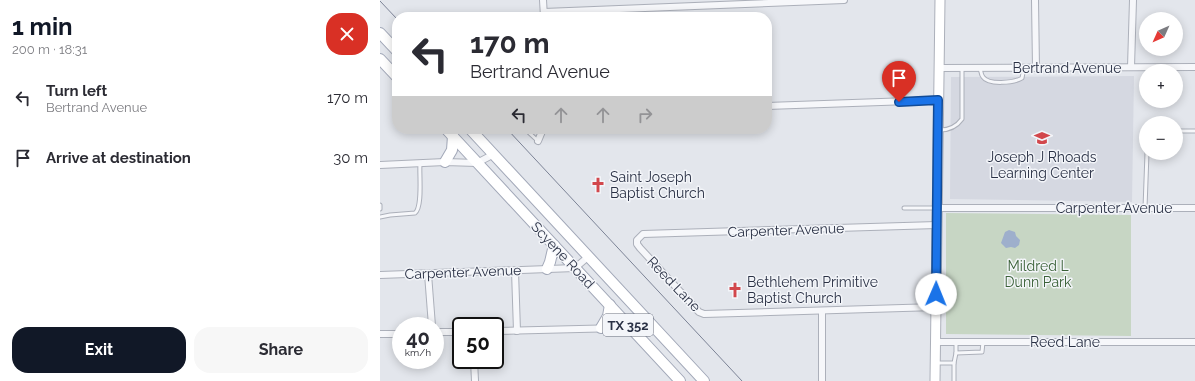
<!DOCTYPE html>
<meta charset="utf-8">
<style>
body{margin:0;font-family:Raleway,sans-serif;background:#f7f7f7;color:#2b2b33;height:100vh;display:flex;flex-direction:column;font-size:15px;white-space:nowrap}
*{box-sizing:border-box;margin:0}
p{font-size:13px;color:#7c7c81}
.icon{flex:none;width:22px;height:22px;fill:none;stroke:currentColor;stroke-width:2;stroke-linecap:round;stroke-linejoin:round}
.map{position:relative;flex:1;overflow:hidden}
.drawer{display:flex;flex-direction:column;background:#fff;width:380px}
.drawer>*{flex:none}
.guide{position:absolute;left:12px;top:12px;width:380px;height:122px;border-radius:16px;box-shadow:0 2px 10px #0003;background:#fff;color:#2b2b33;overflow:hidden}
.needle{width:26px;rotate:225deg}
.fabs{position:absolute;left:759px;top:12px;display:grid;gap:8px}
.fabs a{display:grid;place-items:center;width:44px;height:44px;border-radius:50%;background:#fff;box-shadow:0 2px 10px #0003;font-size:20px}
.speed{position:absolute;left:12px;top:317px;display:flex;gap:8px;font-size:20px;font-weight:700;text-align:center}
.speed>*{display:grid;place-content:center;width:52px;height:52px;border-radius:50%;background:#fff;box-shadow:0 2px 10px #0003;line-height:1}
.speed small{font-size:10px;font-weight:400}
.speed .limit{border:2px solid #111;border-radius:6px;background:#fff;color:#111}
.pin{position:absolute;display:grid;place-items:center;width:34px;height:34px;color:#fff;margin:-41px -17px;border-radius:50% 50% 50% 0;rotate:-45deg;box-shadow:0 0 4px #0007}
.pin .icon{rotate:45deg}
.me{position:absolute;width:44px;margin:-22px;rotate:1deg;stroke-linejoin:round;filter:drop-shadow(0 0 3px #0008)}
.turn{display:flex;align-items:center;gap:14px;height:84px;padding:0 12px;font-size:18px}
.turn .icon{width:52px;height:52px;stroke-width:2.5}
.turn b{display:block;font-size:28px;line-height:34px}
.lanes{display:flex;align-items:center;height:38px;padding:0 12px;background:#0003;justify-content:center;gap:20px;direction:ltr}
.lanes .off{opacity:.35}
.round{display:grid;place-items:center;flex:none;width:42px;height:42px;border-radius:16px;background:#f7f7f7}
.headline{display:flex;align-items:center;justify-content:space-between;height:68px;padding:0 12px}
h1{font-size:24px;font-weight:700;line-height:30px;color:#111827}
.cta{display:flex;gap:8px;margin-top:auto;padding:8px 12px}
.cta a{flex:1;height:46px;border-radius:16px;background:#111827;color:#fff;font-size:16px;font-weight:700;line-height:46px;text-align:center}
.cta a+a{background:#f7f7f7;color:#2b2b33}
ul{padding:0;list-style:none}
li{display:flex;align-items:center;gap:12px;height:60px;padding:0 12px}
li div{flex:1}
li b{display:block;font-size:15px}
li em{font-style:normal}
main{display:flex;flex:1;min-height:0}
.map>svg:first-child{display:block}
.built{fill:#d5d8e1}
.green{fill:#c7d6c4}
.water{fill:#9eafcc}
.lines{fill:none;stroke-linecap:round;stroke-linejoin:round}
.service-casing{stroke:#acb0ba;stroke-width:5}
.minor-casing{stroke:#acb0ba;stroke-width:8}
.secondary-casing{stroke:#acb0ba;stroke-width:11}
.primary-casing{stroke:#a2a8b8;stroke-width:12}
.service{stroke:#f6f7fa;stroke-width:3}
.minor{stroke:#f6f7fa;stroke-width:6}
.secondary{stroke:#fff;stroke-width:9}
.primary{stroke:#fff;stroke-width:10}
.tram{stroke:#7c8396;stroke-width:1}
.route-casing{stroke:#114b97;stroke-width:10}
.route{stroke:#1a73e8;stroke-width:7}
.labels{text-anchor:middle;stroke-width:3;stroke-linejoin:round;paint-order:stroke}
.shield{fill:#f3f5f9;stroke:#666c7b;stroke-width:1}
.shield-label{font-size:13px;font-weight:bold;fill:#2a3145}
.street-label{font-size:14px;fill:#2a3145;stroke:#f3f5f9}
.poi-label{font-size:14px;fill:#2a3145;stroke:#f3f5f9;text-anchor:start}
.park-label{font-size:14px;fill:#3a6137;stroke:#f3f5f9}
</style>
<main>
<section class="drawer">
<div class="headline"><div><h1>1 min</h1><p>200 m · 18:31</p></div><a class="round" style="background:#d93025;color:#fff"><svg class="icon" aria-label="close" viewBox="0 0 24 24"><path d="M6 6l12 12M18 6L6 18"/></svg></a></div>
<ul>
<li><svg class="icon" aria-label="left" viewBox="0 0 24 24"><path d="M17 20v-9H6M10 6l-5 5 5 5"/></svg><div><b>Turn left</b><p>Bertrand Avenue</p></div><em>170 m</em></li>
<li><svg class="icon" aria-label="arrive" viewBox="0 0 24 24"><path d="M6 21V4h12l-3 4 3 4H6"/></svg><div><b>Arrive at destination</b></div><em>30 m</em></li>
</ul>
<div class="cta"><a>Exit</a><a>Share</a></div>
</section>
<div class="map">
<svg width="815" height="381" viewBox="0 0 815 381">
<rect width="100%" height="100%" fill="#e3e6ec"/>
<path class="built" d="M754,76L752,202L570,199L571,77Z"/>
<path class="green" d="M566,213L751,215V336L566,334Z"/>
<path class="water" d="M629,230L635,232L636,236L640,240L639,245L635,248L631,247L626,248L621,243L625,232Z"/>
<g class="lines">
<defs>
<g id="service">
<path d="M600,68C601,71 601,75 603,77C608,85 634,83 642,78L644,68"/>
<path d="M145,129L158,141"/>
<path d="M560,130C569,130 577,126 582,119V68"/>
<path d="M796,131H815"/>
<path d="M0,205V209"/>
<path d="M524,208H555"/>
<path d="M765,208L767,153"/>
<path d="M0,217L10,215L35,213C43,207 39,174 40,164"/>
<path d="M576,342V353L602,352L603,342"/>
<path d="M556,363H574"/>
<path d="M574,381V363L576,353"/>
</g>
<g id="minor">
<path d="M163,0L164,17"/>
<path d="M655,0L656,68"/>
<path d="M164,12L464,0"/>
<path d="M751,67L753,0"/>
<path d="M559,68L815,67"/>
<path d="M387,106L558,100"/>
<path d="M158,141L163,129"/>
<path d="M0,165L65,162L97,163L114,154"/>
<path d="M557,208H815"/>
<path d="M135,271L137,331"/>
<path d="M48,274L52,326"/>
<path d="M0,275L195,268L209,256"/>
<path d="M556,307L324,314L319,312L260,248L257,244V240L263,234L557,225"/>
<path d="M115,331L240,328L248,326"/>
<path d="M55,332H81"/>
<path d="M0,334H21"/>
<path d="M555,342H815"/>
<path d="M94,360L95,381"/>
<path d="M442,381V311"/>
</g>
<path id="secondary" d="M555,381L560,0"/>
<g id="primary">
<path d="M0,33L17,51"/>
<path d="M0,59L17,77"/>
<path d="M66,129L300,381"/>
<path d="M90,129L324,381"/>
<path d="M65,162L72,150L73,136"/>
<path d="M167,269L170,262L174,245"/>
<path d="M221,328L228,316L230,305"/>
</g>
</defs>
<use href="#service" class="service-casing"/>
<use href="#minor" class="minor-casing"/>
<use href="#secondary" class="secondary-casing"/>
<use href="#primary" class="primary-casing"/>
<use href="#service" class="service"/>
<use href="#minor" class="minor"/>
<use href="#secondary" class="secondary"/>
<use href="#primary" class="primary"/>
<g class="tram">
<path d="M0,1L17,19"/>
<path d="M127,129L362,381"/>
</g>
</g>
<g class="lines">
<defs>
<path id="route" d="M519,102L558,100L556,294"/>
</defs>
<use href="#route" class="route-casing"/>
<use href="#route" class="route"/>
</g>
<defs>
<symbol id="school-bare" viewBox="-9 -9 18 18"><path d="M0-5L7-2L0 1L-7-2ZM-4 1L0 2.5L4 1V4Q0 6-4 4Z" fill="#d2474c" stroke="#f3f5f9" stroke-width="2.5" paint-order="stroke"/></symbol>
<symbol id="church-bare" viewBox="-9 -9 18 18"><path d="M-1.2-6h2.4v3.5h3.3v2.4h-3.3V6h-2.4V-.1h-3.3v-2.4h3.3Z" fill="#d2474c" stroke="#f3f5f9" stroke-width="2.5" paint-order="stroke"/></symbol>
</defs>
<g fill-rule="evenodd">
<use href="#school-bare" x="651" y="127" width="22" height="22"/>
<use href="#church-bare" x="207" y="174" width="22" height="22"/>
<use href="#church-bare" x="344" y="279" width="22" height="22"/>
</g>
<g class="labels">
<rect class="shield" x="223" y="314" width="50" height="22" rx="3"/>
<g class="shield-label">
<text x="248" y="330">TX 352</text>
</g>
<g class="street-label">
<text x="687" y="73">Bertrand Avenue</text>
<text x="734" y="213">Carpenter Avenue</text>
<text transform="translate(406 230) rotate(-2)" y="5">Carpenter Avenue</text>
<text transform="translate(183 255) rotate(47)" y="5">Scyene Road</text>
<text transform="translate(83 272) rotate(-2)" y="5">Carpenter Avenue</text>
<text transform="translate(294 284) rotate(46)" y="5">Reed Lane</text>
<text x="685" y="347">Reed Lane</text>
</g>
<g class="poi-label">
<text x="662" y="162" text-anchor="middle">Joseph J Rhoads<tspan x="662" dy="16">Learning Center</tspan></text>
<text x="230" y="182">Saint Joseph<tspan x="230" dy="16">Baptist Church</tspan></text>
<text x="367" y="287">Bethlehem Primitive<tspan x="367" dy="16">Baptist Church</tspan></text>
</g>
<g class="park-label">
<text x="658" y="271">Mildred L<tspan x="658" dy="16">Dunn Park</tspan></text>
</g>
</g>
</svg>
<div class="fabs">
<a><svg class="needle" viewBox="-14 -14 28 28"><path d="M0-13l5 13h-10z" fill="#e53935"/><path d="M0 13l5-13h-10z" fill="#7c7c81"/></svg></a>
<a>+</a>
<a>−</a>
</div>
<div class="speed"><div>40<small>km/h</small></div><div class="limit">50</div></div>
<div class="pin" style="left:519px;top:102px;background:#d93025"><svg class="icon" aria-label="arrive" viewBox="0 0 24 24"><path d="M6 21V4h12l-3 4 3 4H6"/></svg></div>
<svg class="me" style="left:556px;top:294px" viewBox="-20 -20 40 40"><circle r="19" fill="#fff"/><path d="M0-13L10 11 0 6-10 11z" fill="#1a73e8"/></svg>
<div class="guide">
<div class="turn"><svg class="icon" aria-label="left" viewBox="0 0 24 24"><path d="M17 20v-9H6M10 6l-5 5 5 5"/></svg><div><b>170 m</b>Bertrand Avenue</div></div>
<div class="lanes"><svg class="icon" aria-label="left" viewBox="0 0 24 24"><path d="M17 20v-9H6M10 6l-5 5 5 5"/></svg><svg class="icon off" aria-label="ahead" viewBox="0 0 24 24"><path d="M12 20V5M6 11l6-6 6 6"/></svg><svg class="icon off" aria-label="ahead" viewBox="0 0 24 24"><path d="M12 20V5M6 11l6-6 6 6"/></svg><svg class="icon off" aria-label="right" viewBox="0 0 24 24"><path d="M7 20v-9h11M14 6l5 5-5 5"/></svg></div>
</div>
</div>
</main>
